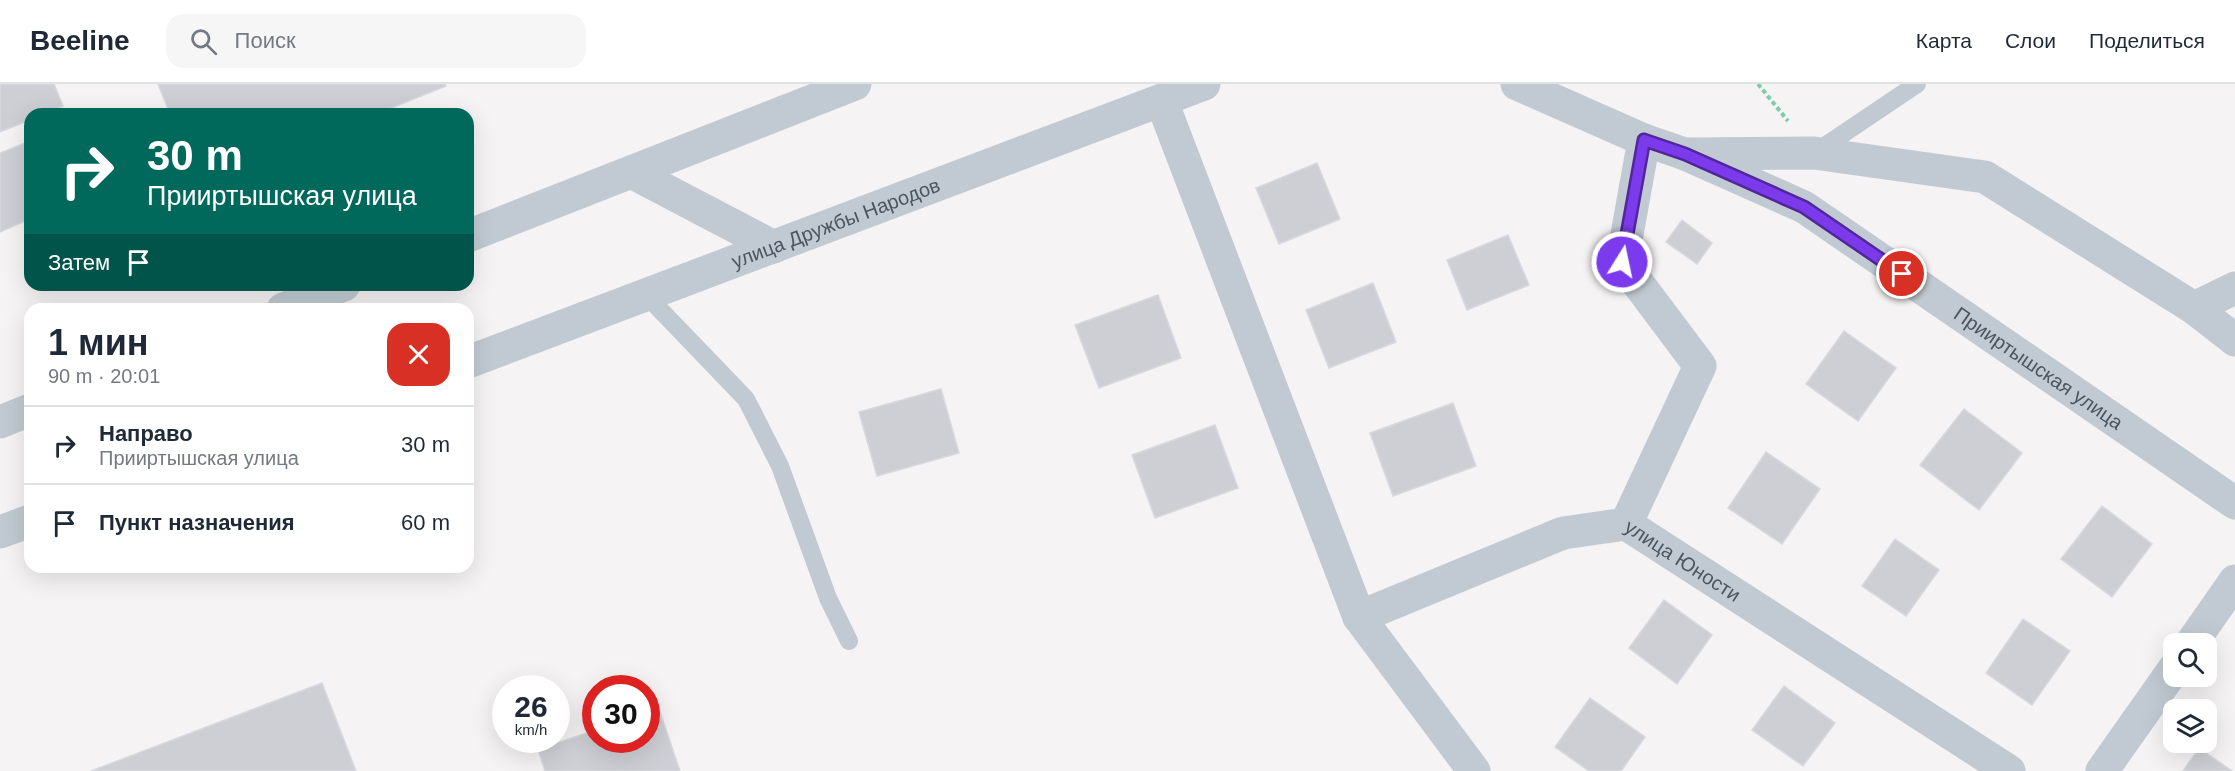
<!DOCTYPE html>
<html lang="ru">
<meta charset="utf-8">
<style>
body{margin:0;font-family:Helvetica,sans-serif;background:#f6f6f7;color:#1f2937;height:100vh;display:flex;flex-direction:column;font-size:22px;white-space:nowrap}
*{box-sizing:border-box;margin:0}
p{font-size:20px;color:#747a83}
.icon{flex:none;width:33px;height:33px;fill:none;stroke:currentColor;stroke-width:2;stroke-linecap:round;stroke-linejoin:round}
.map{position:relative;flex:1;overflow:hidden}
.panel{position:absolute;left:24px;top:219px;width:450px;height:270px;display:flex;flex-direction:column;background:#fff;border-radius:18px;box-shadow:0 6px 24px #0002}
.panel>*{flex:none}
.guide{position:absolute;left:24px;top:24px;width:450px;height:183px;border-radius:18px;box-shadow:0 6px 24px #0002;background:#00695c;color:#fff;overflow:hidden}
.buttons{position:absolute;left:2163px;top:549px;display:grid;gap:12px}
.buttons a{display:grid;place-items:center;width:54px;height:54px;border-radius:12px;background:#fff;box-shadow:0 6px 24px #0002;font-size:30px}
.speed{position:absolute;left:492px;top:591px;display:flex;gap:12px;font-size:30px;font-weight:700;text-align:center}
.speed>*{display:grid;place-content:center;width:78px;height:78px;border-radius:50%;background:#fff;box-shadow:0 6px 24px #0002;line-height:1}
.speed small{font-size:15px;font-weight:400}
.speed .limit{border:9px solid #d22;background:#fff;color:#111}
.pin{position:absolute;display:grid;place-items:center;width:51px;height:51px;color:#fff;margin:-26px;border:3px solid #fff;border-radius:50%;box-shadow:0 2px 6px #0007}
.me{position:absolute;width:66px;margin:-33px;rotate:10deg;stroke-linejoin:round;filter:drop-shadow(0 0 4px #0008)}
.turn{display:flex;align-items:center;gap:21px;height:126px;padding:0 24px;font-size:27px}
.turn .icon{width:78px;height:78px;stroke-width:2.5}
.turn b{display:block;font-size:42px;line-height:51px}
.then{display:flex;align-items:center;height:57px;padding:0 24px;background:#0003;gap:12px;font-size:22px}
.round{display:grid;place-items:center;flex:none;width:63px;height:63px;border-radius:18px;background:#f6f6f7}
.head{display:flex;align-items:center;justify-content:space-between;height:102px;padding:0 24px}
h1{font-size:36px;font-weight:700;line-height:45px}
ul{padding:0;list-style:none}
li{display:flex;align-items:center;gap:18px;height:78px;padding:0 24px;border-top:2px solid #e0e1e3}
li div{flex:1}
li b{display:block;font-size:22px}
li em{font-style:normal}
header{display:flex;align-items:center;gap:36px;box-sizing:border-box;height:84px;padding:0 30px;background:#fff;border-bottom:2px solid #e0e1e3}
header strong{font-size:28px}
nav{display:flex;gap:33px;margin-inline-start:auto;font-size:21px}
.search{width:420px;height:54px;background:#f6f6f7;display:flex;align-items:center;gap:15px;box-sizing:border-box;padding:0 21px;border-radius:18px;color:#747a83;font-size:22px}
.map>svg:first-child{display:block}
.building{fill:#cdcfd5;stroke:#d7d9de;stroke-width:1.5}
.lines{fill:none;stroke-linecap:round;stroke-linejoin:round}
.path{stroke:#7ad0a6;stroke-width:4;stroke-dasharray:4.5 3;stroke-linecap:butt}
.service{stroke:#c1cad2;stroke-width:18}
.minor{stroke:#c1cad2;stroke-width:33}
.tertiary{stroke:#c1cad2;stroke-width:33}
.route-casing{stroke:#51269a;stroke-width:15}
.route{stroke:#7c3aed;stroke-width:10}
.labels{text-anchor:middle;stroke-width:6;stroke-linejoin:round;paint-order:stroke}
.street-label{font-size:20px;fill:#4a5661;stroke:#fff}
</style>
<header>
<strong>Beeline</strong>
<div class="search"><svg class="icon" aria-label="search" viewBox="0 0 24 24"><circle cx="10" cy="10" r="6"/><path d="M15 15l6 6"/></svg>Поиск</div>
<nav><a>Карта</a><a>Слои</a><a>Поделиться</a></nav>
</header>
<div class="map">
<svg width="2235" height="687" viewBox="0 0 2235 687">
<rect width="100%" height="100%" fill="#f5f3f3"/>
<g class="building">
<path d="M0,0H54L63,22L44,30H30V36L0,48Z"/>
<path d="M158,0H445L446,2L376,30H170Z"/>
<path d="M30,57V135L0,148V69Z"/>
<path d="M1317,79L1340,135L1279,160L1256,104Z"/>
<path d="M1682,136L1712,159L1697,180L1666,158Z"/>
<path d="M1508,151L1529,201L1467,226L1447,176Z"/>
<path d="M1373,199L1396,258L1329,284L1306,226Z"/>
<path d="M1158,211L1181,274L1099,304L1075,241Z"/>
<path d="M1844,247L1896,284L1858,337L1806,300Z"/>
<path d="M941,305L959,369L877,392L859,328Z"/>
<path d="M1453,319L1476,382L1393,412L1370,349Z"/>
<path d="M1964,325L2022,369L1979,426L1920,381Z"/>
<path d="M1215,341L1238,404L1155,434L1132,371Z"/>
<path d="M1766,368L1820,405L1782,460L1728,424Z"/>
<path d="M2102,422L2152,460L2112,513L2061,475Z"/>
<path d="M1895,455L1939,486L1906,532L1862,502Z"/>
<path d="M1664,516L1712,551L1677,600L1629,564Z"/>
<path d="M2023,535L2070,567L2032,621L1986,589Z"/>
<path d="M322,599L356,687H91Z"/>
<path d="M1784,602L1835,639L1803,682L1752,646Z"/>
<path d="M1590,614L1645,653L1621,687H1589L1555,663Z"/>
<path d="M659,625L680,687H545L538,665L596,646V656H646V629Z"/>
<path d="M2199,664L2232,687H2183Z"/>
</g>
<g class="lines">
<path class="path" d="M1758,0L1788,37"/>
<g class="service">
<path d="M1816,68L1917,0"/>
<path d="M646,211L746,315L780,382L828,514L849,557"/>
</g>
<g class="minor">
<path d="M1162,18L1359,533"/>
<path id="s1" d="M1644,56L1622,178L1700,282L1626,440L2009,687"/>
<path d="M1685,70L1814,69L1985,93L2194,224L2235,256"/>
<path d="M631,88L774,163"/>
<path d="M468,152L855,0"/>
<path d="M2194,224L2235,204"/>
<path d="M283,225L344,201"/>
<path d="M0,448L30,437"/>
<path d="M2191,560L2235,497"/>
<path d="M1474,687L1359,533L1563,449L1626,440"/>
<path d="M2102,687L2174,585"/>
</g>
<g class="tertiary">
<path id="s2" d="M1517,0L1644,56L1685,70L1804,123L2235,419"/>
<path id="s3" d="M468,278L1204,0"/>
<path d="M0,338L30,326"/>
</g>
</g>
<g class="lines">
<defs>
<path id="route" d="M1622,178L1644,56L1685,70L1804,123L1902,190"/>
</defs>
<use href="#route" class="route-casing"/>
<use href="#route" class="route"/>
</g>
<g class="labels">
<g class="street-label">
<text dy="7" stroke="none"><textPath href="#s3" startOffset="393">улица Дружбы Народов</textPath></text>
<text dy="7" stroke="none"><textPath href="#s2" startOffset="597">Прииртышская улица</textPath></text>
<text dy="7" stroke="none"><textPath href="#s1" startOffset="496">улица Юности</textPath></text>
</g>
</g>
</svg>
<div class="buttons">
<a><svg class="icon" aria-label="search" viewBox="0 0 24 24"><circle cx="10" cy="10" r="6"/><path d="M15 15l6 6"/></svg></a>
<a><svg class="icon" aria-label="layers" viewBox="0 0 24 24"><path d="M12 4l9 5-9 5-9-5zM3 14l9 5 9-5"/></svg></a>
</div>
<div class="speed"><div>26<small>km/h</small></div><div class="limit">30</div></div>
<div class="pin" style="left:1902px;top:190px;background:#d93025"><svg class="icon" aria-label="arrive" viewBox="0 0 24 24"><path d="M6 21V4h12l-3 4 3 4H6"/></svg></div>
<svg class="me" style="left:1622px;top:178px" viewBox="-20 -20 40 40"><circle r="17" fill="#7c3aed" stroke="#fff" stroke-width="3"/><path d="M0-11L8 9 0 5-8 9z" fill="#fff"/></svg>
<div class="guide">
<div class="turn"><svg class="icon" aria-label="right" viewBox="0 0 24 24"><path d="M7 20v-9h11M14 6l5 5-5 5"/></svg><div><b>30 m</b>Прииртышская улица</div></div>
<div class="then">Затем<svg class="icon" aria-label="arrive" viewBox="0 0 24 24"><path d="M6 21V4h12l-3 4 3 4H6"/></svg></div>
</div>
<section class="panel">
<div class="head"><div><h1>1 мин</h1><p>90 m · 20:01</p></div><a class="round" style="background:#d93025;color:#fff"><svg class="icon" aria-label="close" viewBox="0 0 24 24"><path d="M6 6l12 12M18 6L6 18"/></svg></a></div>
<ul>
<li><svg class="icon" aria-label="right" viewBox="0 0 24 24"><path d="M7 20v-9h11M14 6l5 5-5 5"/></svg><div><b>Направо</b><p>Прииртышская улица</p></div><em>30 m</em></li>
<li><svg class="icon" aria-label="arrive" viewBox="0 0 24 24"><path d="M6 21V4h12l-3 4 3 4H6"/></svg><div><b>Пункт назначения</b></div><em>60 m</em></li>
</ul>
</section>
</div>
